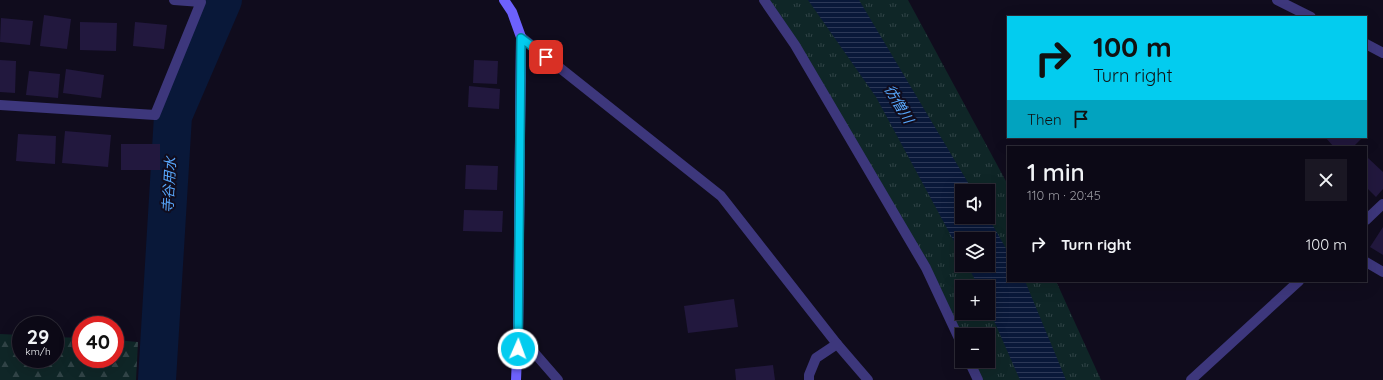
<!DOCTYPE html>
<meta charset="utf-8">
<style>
body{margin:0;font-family:Quicksand,"Noto Sans JP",sans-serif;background:#1a1723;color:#f1f3f6;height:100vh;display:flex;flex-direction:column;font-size:15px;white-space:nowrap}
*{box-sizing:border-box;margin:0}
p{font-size:13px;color:#9a9aa1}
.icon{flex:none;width:22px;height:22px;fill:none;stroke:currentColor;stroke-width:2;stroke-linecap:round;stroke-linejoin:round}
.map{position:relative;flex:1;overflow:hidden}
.drawer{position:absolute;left:1007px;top:146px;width:360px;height:136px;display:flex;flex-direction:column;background:#0c0916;border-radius:0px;box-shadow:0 4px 16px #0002,0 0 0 1px #2c2a35}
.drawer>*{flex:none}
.banner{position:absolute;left:1007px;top:16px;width:360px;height:122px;border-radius:0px;box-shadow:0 4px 16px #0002,0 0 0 1px #2c2a35;background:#03ccef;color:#111;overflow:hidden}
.tools{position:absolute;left:955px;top:184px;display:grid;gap:8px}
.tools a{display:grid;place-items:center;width:40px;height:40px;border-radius:0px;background:#0c0916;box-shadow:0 4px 16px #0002,0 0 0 1px #2c2a35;font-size:20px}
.speed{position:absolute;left:12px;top:316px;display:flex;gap:8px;font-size:20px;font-weight:700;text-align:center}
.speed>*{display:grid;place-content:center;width:52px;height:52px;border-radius:50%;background:#0c0916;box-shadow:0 4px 16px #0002,0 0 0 1px #2c2a35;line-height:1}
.speed small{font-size:10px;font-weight:400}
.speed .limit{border:6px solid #d22;background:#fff;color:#111}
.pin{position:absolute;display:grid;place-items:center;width:34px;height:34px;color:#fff;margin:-17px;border-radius:8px;box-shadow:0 2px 6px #0006}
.me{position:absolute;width:44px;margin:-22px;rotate:2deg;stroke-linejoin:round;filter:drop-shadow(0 0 3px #0008)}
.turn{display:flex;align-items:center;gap:14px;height:84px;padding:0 20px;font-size:18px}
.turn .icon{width:52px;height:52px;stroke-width:2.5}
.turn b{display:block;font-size:28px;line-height:34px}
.then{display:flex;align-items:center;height:38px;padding:0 20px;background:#0003;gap:8px;font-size:15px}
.round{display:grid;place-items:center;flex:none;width:42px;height:42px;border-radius:0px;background:#1a1723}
.headline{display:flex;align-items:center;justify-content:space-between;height:68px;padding:0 20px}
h1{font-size:24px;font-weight:600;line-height:30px}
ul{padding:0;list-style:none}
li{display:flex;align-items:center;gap:12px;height:60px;padding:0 20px}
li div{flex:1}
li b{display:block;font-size:15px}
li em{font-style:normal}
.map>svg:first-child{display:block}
.grass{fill:url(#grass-tufts);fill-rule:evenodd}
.forest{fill:url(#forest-firs)}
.water{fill:url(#water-rules)}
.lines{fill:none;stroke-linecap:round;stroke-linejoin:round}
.river{stroke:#091839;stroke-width:38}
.building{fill:#22183e}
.street{stroke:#3d377c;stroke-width:10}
.secondary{stroke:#6d61fd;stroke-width:10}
.route-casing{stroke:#02859b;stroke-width:10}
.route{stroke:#03ccef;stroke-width:7}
.labels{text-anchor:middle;stroke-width:4;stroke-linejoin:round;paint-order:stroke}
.water-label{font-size:14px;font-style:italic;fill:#58a8fd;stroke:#100c1d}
</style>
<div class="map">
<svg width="1383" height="380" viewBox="0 0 1383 380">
<defs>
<pattern id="grass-tufts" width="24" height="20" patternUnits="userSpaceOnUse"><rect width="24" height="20" fill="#0f2627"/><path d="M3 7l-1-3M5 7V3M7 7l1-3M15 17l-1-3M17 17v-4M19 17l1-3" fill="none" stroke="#314447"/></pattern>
<pattern id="forest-firs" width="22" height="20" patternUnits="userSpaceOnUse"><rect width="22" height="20" fill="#0f2627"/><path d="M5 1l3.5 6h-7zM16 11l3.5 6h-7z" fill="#314447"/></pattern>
<pattern id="water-rules" width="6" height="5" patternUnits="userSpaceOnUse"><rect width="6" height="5" fill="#091839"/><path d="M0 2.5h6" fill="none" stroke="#2c3857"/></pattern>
</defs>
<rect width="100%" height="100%" fill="#100c1d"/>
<path class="grass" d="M764,0H908L1008,185V281H1056L1101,380H978L969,361H988V335H962ZM962,191H988V217H962ZM962,239H988V265H962ZM962,287H988V313H962Z"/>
<path class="forest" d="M0,334L21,335V359H55V337L81,338V359H115V340L138,342L136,380H0Z"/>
<path class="water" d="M808,0H859L973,191H962V217H988L1008,252V281H1025L1066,380H1020L988,307V287H979L967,265H988V239H962V256L876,97Z"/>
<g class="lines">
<path class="river" d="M157,380L173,116L223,0"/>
</g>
<g class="building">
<path d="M44,15L71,19L67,49L40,46Z"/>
<path d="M1,18L33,21L30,45L0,42Z"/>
<path d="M80,22L117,23L116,51L80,50Z"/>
<path d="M135,22L167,25L164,49L133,46Z"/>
<path d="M0,60L16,61L15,93L0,92Z"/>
<path d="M474,60L498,61L497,84L473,83Z"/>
<path d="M66,69L104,75L101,98L63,93Z"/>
<path d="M29,71L60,74L58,98L26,95Z"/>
<path d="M469,86L500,89L499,109L468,107Z"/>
<path d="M65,131L111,135L108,167L62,163Z"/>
<path d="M18,134L56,136L55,164L16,161Z"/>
<path d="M1325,137H1363L1353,147H1334Z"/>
<rect x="121" y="144" width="39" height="26"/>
<path d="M1368,158L1383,172V189L1376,197L1366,187V160Z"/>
<path d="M466,165L498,166L497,190L465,189Z"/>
<path d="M464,210L503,211L502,232L463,231Z"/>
<path d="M1383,227V255L1370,247Z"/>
<path d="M734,299L738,327L688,333L684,306Z"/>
<path d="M773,365L775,380H736L735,369Z"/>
</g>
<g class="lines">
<g class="street">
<path d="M764,0L795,45L926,268L962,345"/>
<path d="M1277,0L1311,17"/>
<path d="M521,37L721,196L837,344L868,380"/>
<path d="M1366,44L1383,53"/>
<path d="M0,105L155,115L201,2L174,0"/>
<path d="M1366,220L1383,204"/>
<path d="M1366,262L1383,272"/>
<path d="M518,334L558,380"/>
<path d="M969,361L978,380"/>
<path d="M809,380V375L816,358L837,344"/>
<path d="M1191,380L1299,281"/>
</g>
<path class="secondary" d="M504,0L512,12L521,37L518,334L516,380"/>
</g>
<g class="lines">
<defs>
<path id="route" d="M518,349L521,38L546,57"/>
</defs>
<use href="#route" class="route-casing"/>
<use href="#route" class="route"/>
</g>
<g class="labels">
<g class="water-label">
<text transform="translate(899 104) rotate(59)" y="5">彷僧川</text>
<text transform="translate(169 185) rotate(-87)" y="5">寺谷用水</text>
</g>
</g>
</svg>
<div class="tools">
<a><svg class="icon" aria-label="sound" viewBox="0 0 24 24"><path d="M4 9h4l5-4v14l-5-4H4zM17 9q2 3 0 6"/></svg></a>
<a><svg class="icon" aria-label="layers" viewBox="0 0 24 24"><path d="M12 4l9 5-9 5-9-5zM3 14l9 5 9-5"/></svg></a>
<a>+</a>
<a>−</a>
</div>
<div class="speed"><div>29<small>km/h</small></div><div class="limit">40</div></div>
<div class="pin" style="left:546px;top:57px;background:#d93025"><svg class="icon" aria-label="arrive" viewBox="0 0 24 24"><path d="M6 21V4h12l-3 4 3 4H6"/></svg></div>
<svg class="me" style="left:518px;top:349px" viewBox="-20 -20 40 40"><circle r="17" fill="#03ccef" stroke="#fff" stroke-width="3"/><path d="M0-11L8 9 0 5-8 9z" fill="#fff"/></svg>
<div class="banner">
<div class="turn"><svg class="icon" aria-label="right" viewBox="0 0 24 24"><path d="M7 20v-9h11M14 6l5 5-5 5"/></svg><div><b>100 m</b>Turn right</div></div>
<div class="then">Then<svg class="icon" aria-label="arrive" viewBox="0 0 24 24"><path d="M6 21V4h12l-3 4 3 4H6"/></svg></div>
</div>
<section class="drawer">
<div class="headline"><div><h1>1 min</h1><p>110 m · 20:45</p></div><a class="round"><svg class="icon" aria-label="close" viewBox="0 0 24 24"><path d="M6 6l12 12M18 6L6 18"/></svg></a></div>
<ul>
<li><svg class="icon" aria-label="right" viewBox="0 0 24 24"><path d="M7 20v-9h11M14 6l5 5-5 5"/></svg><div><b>Turn right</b></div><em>100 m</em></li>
</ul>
</section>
</div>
